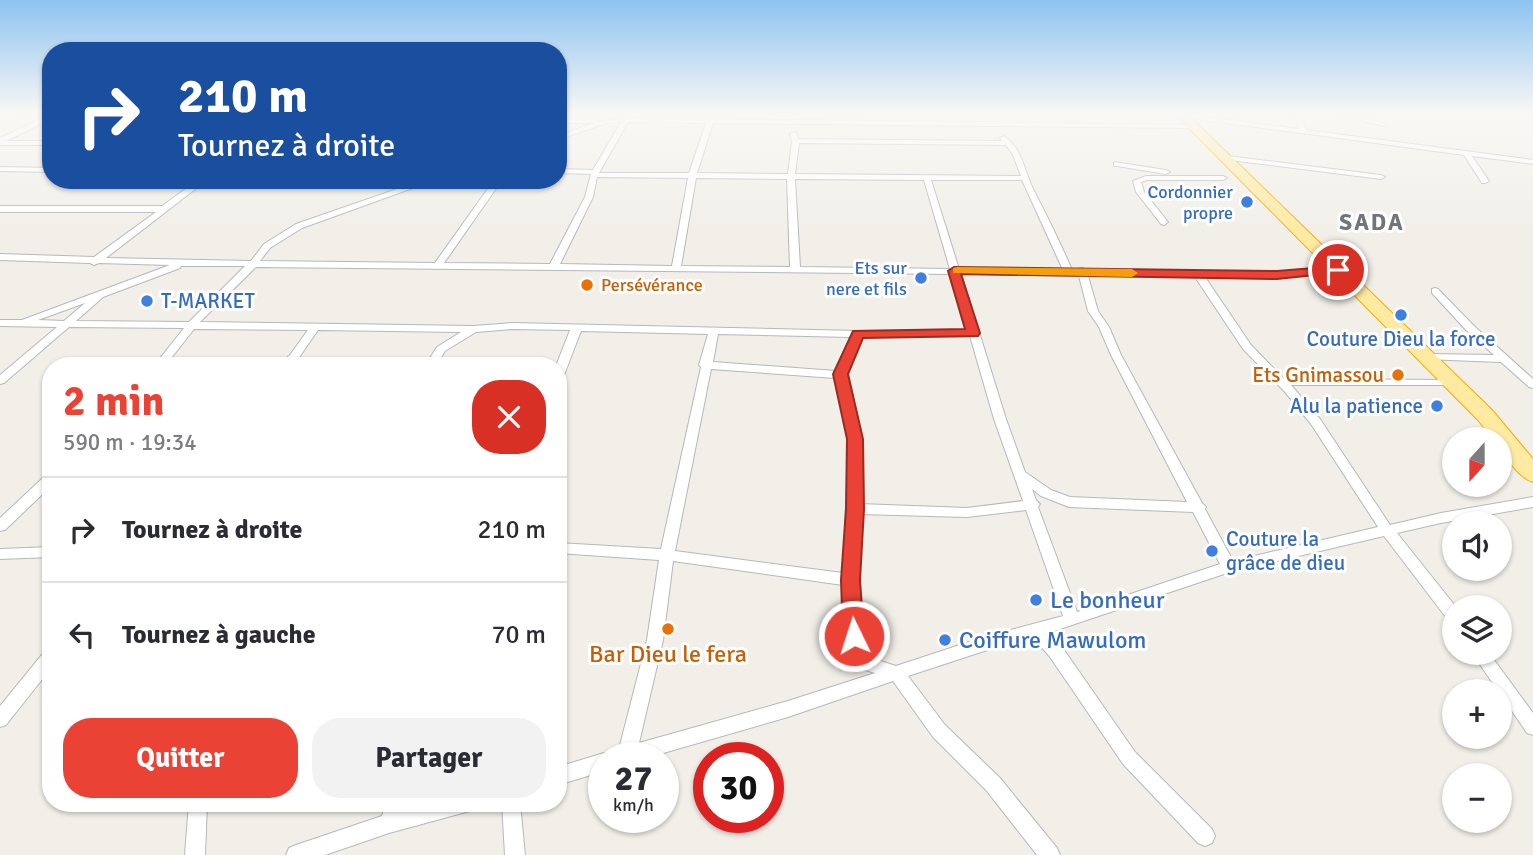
<!DOCTYPE html>
<html lang="fr">
<meta charset="utf-8">
<style>
body{margin:0;font-family:Signika,sans-serif;background:#f2f2f3;color:#2b2b33;height:100vh;display:flex;flex-direction:column;font-size:26px;white-space:nowrap}
*{box-sizing:border-box;margin:0}
p{font-size:23px;color:#7c7c81}
.icon{flex:none;width:38px;height:38px;fill:none;stroke:currentColor;stroke-width:2;stroke-linecap:round;stroke-linejoin:round}
.map{position:relative;flex:1;overflow:hidden}
.sheet{position:absolute;left:42px;top:357px;width:525px;height:455px;display:flex;flex-direction:column;background:#fff;border-radius:28px;box-shadow:0 2px 5px #0004}
.sheet>*{flex:none}
.guide{position:absolute;left:42px;top:42px;width:525px;height:147px;border-radius:28px;box-shadow:0 2px 5px #0004;background:#1a4fa0;color:#fff;overflow:hidden}
.needle{width:46px;rotate:201deg}
.tools{position:absolute;left:1442px;top:427px;display:grid;gap:14px}
.tools a{display:grid;place-items:center;width:70px;height:70px;border-radius:50%;background:#fff;box-shadow:0 2px 5px #0004;font-size:35px}
.speed{position:absolute;left:588px;top:742px;display:flex;gap:14px;font-size:35px;font-weight:700;text-align:center}
.speed>*{display:grid;place-content:center;width:91px;height:91px;border-radius:50%;background:#fff;box-shadow:0 2px 5px #0004;line-height:1}
.speed small{font-size:18px;font-weight:400}
.speed .limit{border:10px solid #d22;background:#fff;color:#111}
.pin{position:absolute;display:grid;place-items:center;width:60px;height:60px;color:#fff;margin:-30px;border:4px solid #fff;border-radius:50%;box-shadow:0 2px 7px #0007}
.me{position:absolute;width:77px;margin:-38px;rotate:356deg;stroke-linejoin:round;filter:drop-shadow(0 0 5px #0008)}
.turn{display:flex;align-items:center;gap:24px;height:147px;padding:0 21px;font-size:32px}
.turn .icon{width:91px;height:91px;stroke-width:2.5}
.turn b{display:block;font-size:49px;line-height:60px}
.round{display:grid;place-items:center;flex:none;width:74px;height:74px;border-radius:28px;background:#f2f2f3}
.summary{display:flex;align-items:center;justify-content:space-between;height:119px;padding:0 21px}
h1{font-size:42px;font-weight:800;line-height:52px;color:#ea4335}
.action{display:flex;gap:14px;margin-top:auto;padding:14px 21px}
.action a{flex:1;height:80px;border-radius:28px;background:#ea4335;color:#fff;font-size:28px;font-weight:800;line-height:80px;text-align:center}
.action a+a{background:#f2f2f3;color:#2b2b33}
ul{padding:0;list-style:none}
li{display:flex;align-items:center;gap:21px;height:105px;padding:0 21px;border-top:2px solid #e1e1e2}
li div{flex:1}
li b{display:block;font-size:26px}
li em{font-style:normal}
.map>svg:first-child{display:block}
.lines{fill:none;stroke-linecap:round;stroke-linejoin:round}
.minor-casing{stroke:#b5b8bc;stroke-width:2}
.trunk-casing{stroke:#f9ab00;stroke-width:2}
.minor{fill:#fff;fill-rule:evenodd}
.trunk{fill:#feeaa1;fill-rule:evenodd}
.route{fill:#ea4335;stroke:#982c22;stroke-width:2}
.slow{fill:#f59e0b}
.shop-dot{fill:#3f7fe0;stroke:#fff;stroke-width:2.5}
.food-dot{fill:#e8710a;stroke:#fff;stroke-width:2.5}
.labels{text-anchor:middle;stroke-width:6;stroke-linejoin:round;paint-order:stroke}
.far-shop-label{font-size:18px;fill:#366cbe;stroke:#fff;text-anchor:end}
.far-food-label{font-size:18px;fill:#c56008;stroke:#fff;text-anchor:start}
.shop-label{font-size:21px;fill:#366cbe;stroke:#fff;text-anchor:start}
.food-label{font-size:21px;fill:#c56008;stroke:#fff;text-anchor:end}
.far-district-label{font-size:23px;font-weight:bold;letter-spacing:2px;fill:#70757a;stroke:#fff}
.near-shop-label{font-size:24px;fill:#366cbe;stroke:#fff;text-anchor:start}
.near-food-label{font-size:24px;fill:#c56008;stroke:#fff}
</style>
<div class="map">
<svg width="1533" height="855" viewBox="0 0 1533 855">
<rect width="100%" height="100%" fill="#f1efe8"/>
<g class="lines">
<defs>
<g id="minor">
<path d="M12,114H51V119L6,141H51V145H0V138L46,116H15Z"/>
<path d="M1184,114L1299,129L1295,114H1301L1306,130L1533,160V164L1472,156L1489,181L1485,183H1482L1464,155L1182,117V115Z"/>
<path d="M1335,114H1346L1387,124L1384,126Z"/>
<path d="M627,115L630,118L1196,125L1197,126L1194,128L713,123L697,173L788,174L792,141L790,134L794,132L796,133L799,139L1002,141L1000,138L1004,136C1022,148 1024,170 1033,189C1047,216 1060,242 1072,270L1082,268L1086,270L1277,272L1341,268L1343,270L1338,273L1277,278L1205,277L1251,345L1284,379L1457,380L1459,382L1457,384L1453,385H1291L1320,419L1390,525L1441,513L1533,497V507L1441,523L1397,533L1456,607H1454V622L1448,620L1384,536L1230,572L1048,633L1062,647L1135,752L1212,829L1215,836L1212,843L1205,846L1198,843L1123,764L1050,657L1033,637L981,652L908,676L945,725L1000,778L1057,848L1060,855H1037L986,790L933,737L893,681L788,717L646,758H604V771L558,785V767L604,753L608,755L610,752L619,749L647,640L659,560L558,553V543L661,549L701,367L699,365L708,334L581,331L564,375L558,378V366H556L570,330L512,329L476,332L445,351L436,366H425L437,347L461,332L318,330L298,359L290,366H278L290,355L308,330L194,329L165,366H154L184,328L69,327L4,383L0,384V375L57,327L0,326V320H22L170,265L99,263L94,265L90,263L0,260V254L94,257L156,212H0V206H162L198,180H207L106,258L251,261L264,244L296,224L423,180H435L302,228L270,248L260,261L435,263L494,180H502L444,263L550,264L585,197L591,174L558,173V169L593,170L621,122L607,123L558,140V136L594,123H558V119H595L598,122L623,118ZM628,122L706,123L689,173H599ZM799,143L1006,145L1013,155L1021,176L795,174ZM597,177L688,178L672,266L560,264L593,197ZM696,178L787,179L790,267L681,266ZM795,179L924,180L950,269L800,267ZM931,180H1022L1063,270L959,269ZM181,266H245L189,322L76,321L103,297L180,268ZM256,267L951,274L968,330L858,331L512,323L473,326L200,322ZM961,274L1079,276L1088,311L1099,327L1111,355L1187,502L1070,497L1051,490L1025,472L1006,419ZM1088,276L1195,277L1243,349L1285,392L1311,424L1378,527L1233,561L1205,509L1206,507L1202,503L1121,355L1109,327L1098,311ZM85,303L64,321L38,320ZM718,334L851,337L836,371L713,362ZM970,336L994,419L1023,501L967,508L859,504L861,439L846,375L862,337ZM711,369L835,378L849,439L843,573L675,551ZM1032,489L1041,496L1069,507L1193,512L1220,564L1077,612L1038,507L1040,504L1036,500ZM1026,510L1063,616L981,638L896,666L871,658L862,636L857,580L859,514L967,517ZM673,561L843,585L846,636L859,668L875,673L788,701L639,743L663,640Z"/>
<path d="M1219,155L1381,175L1385,177L1381,179L1222,159H1219Z"/>
<path d="M1114,162L1166,170L1170,172L1166,174L1117,166H1114Z"/>
<path d="M0,167L51,168V172L0,171Z"/>
<path d="M1146,176H1223L1227,178L1223,180H1147L1141,182L1144,192L1168,222L1164,225L1161,224L1136,192L1133,181Z"/>
<path d="M1435,288L1438,289L1474,326L1533,379V388L1529,387L1501,362L1424,359L1423,357L1428,354L1494,355L1466,330L1432,293V289Z"/>
<path d="M51,474V486L5,530L0,531V518L46,475Z"/>
<path d="M51,547V557L0,559V549Z"/>
<path d="M51,649V668L6,725L0,727V706L45,651Z"/>
<path d="M1472,653H1489L1533,713V735L1527,733Z"/>
<path d="M189,803H207L205,855H185Z"/>
<path d="M386,803H405L403,810L429,803H475L473,810L466,812L389,833L325,855H286L289,848L296,845L382,816Z"/>
<path d="M502,803H520L525,855H505Z"/>
</g>
<path id="trunk" d="M1175,114H1187L1492,410L1533,459V482C1519,478 1500,453 1500,439H1493L1478,420Z"/>
</defs>
<use href="#minor" class="minor-casing"/>
<use href="#trunk" class="trunk-casing"/>
<use href="#minor" class="minor"/>
<use href="#trunk" class="trunk"/>
</g>
<linearGradient id="sky" x2="0" y2="1"><stop stop-color="#8fc3f1"/><stop offset="0.49" stop-color="#f9f8f5"/><stop offset="1" stop-color="#f9f8f5" stop-opacity="0"/></linearGradient>
<rect width="1533" height="233" fill="url(#sky)"/>
<path class="route" d="M1338,266L1344,270L1343,272L1277,279L961,274L980,333L978,336L863,338L848,374L863,439L864,509L860,580L864,636L861,642L854,644L846,642L843,636L841,580L846,509L847,439L833,374L853,331L965,329L948,271L954,267L1277,271Z"/>
<path class="slow" d="M957,267L1132,269L1138,273L1132,277L953,273V268Z"/>
<g class="shop-dot">
<circle cx="1247" cy="202" r="7"/>
<circle cx="921" cy="278" r="7"/>
<circle cx="147" cy="301" r="7"/>
<circle cx="1401" cy="315" r="7"/>
<circle cx="1437" cy="406" r="7"/>
<circle cx="1212" cy="551" r="7"/>
<circle cx="1036" cy="600" r="7"/>
<circle cx="945" cy="640" r="7"/>
</g>
<g class="food-dot">
<circle cx="587" cy="285" r="7"/>
<circle cx="1398" cy="375" r="7"/>
<circle cx="668" cy="629" r="7"/>
</g>
<g class="labels">
<g class="far-shop-label">
<text x="1233" y="198">Cordonnier<tspan x="1233" dy="21">propre</tspan></text>
<text x="907" y="274">Ets sur<tspan x="907" dy="21">nere et fils</tspan></text>
</g>
<g class="far-food-label">
<text x="601" y="291">Persévérance</text>
</g>
<g class="shop-label">
<text x="161" y="308">T-MARKET</text>
<text x="1401" y="346" text-anchor="middle">Couture Dieu la force</text>
<text x="1423" y="413" text-anchor="end">Alu la patience</text>
<text x="1226" y="546">Couture la<tspan x="1226" dy="24">grâce de dieu</tspan></text>
</g>
<g class="food-label">
<text x="1384" y="382">Ets Gnimassou</text>
</g>
<g class="far-district-label">
<text x="1372" y="230">SADA</text>
</g>
<g class="near-shop-label">
<text x="1050" y="608">Le bonheur</text>
<text x="959" y="648">Coiffure Mawulom</text>
</g>
<g class="near-food-label">
<text x="668" y="662">Bar Dieu le fera</text>
</g>
</g>
</svg>
<div class="tools">
<a><svg class="needle" viewBox="-14 -14 28 28"><path d="M0-13l5 13h-10z" fill="#e53935"/><path d="M0 13l5-13h-10z" fill="#7c7c81"/></svg></a>
<a><svg class="icon" aria-label="sound" viewBox="0 0 24 24"><path d="M4 9h4l5-4v14l-5-4H4zM17 9q2 3 0 6"/></svg></a>
<a><svg class="icon" aria-label="layers" viewBox="0 0 24 24"><path d="M12 4l9 5-9 5-9-5zM3 14l9 5 9-5"/></svg></a>
<a>+</a>
<a>−</a>
</div>
<div class="speed"><div>27<small>km/h</small></div><div class="limit">30</div></div>
<div class="pin" style="left:1338px;top:270px;background:#d93025"><svg class="icon" aria-label="arrive" viewBox="0 0 24 24"><path d="M6 21V4h12l-3 4 3 4H6"/></svg></div>
<svg class="me" style="left:854px;top:636px" viewBox="-20 -20 40 40"><circle r="17" fill="#ea4335" stroke="#fff" stroke-width="3"/><path d="M0-11L8 9 0 5-8 9z" fill="#fff"/></svg>
<div class="guide">
<div class="turn"><svg class="icon" aria-label="right" viewBox="0 0 24 24"><path d="M7 20v-9h11M14 6l5 5-5 5"/></svg><div><b>210 m</b>Tournez à droite</div></div>
</div>
<section class="sheet">
<div class="summary"><div><h1>2 min</h1><p>590 m · 19:34</p></div><a class="round" style="background:#d93025;color:#fff"><svg class="icon" aria-label="close" viewBox="0 0 24 24"><path d="M6 6l12 12M18 6L6 18"/></svg></a></div>
<ul>
<li><svg class="icon" aria-label="right" viewBox="0 0 24 24"><path d="M7 20v-9h11M14 6l5 5-5 5"/></svg><div><b>Tournez à droite</b></div><em>210 m</em></li>
<li><svg class="icon" aria-label="left" viewBox="0 0 24 24"><path d="M17 20v-9H6M10 6l-5 5 5 5"/></svg><div><b>Tournez à gauche</b></div><em>70 m</em></li>
</ul>
<div class="action"><a>Quitter</a><a>Partager</a></div>
</section>
</div>
